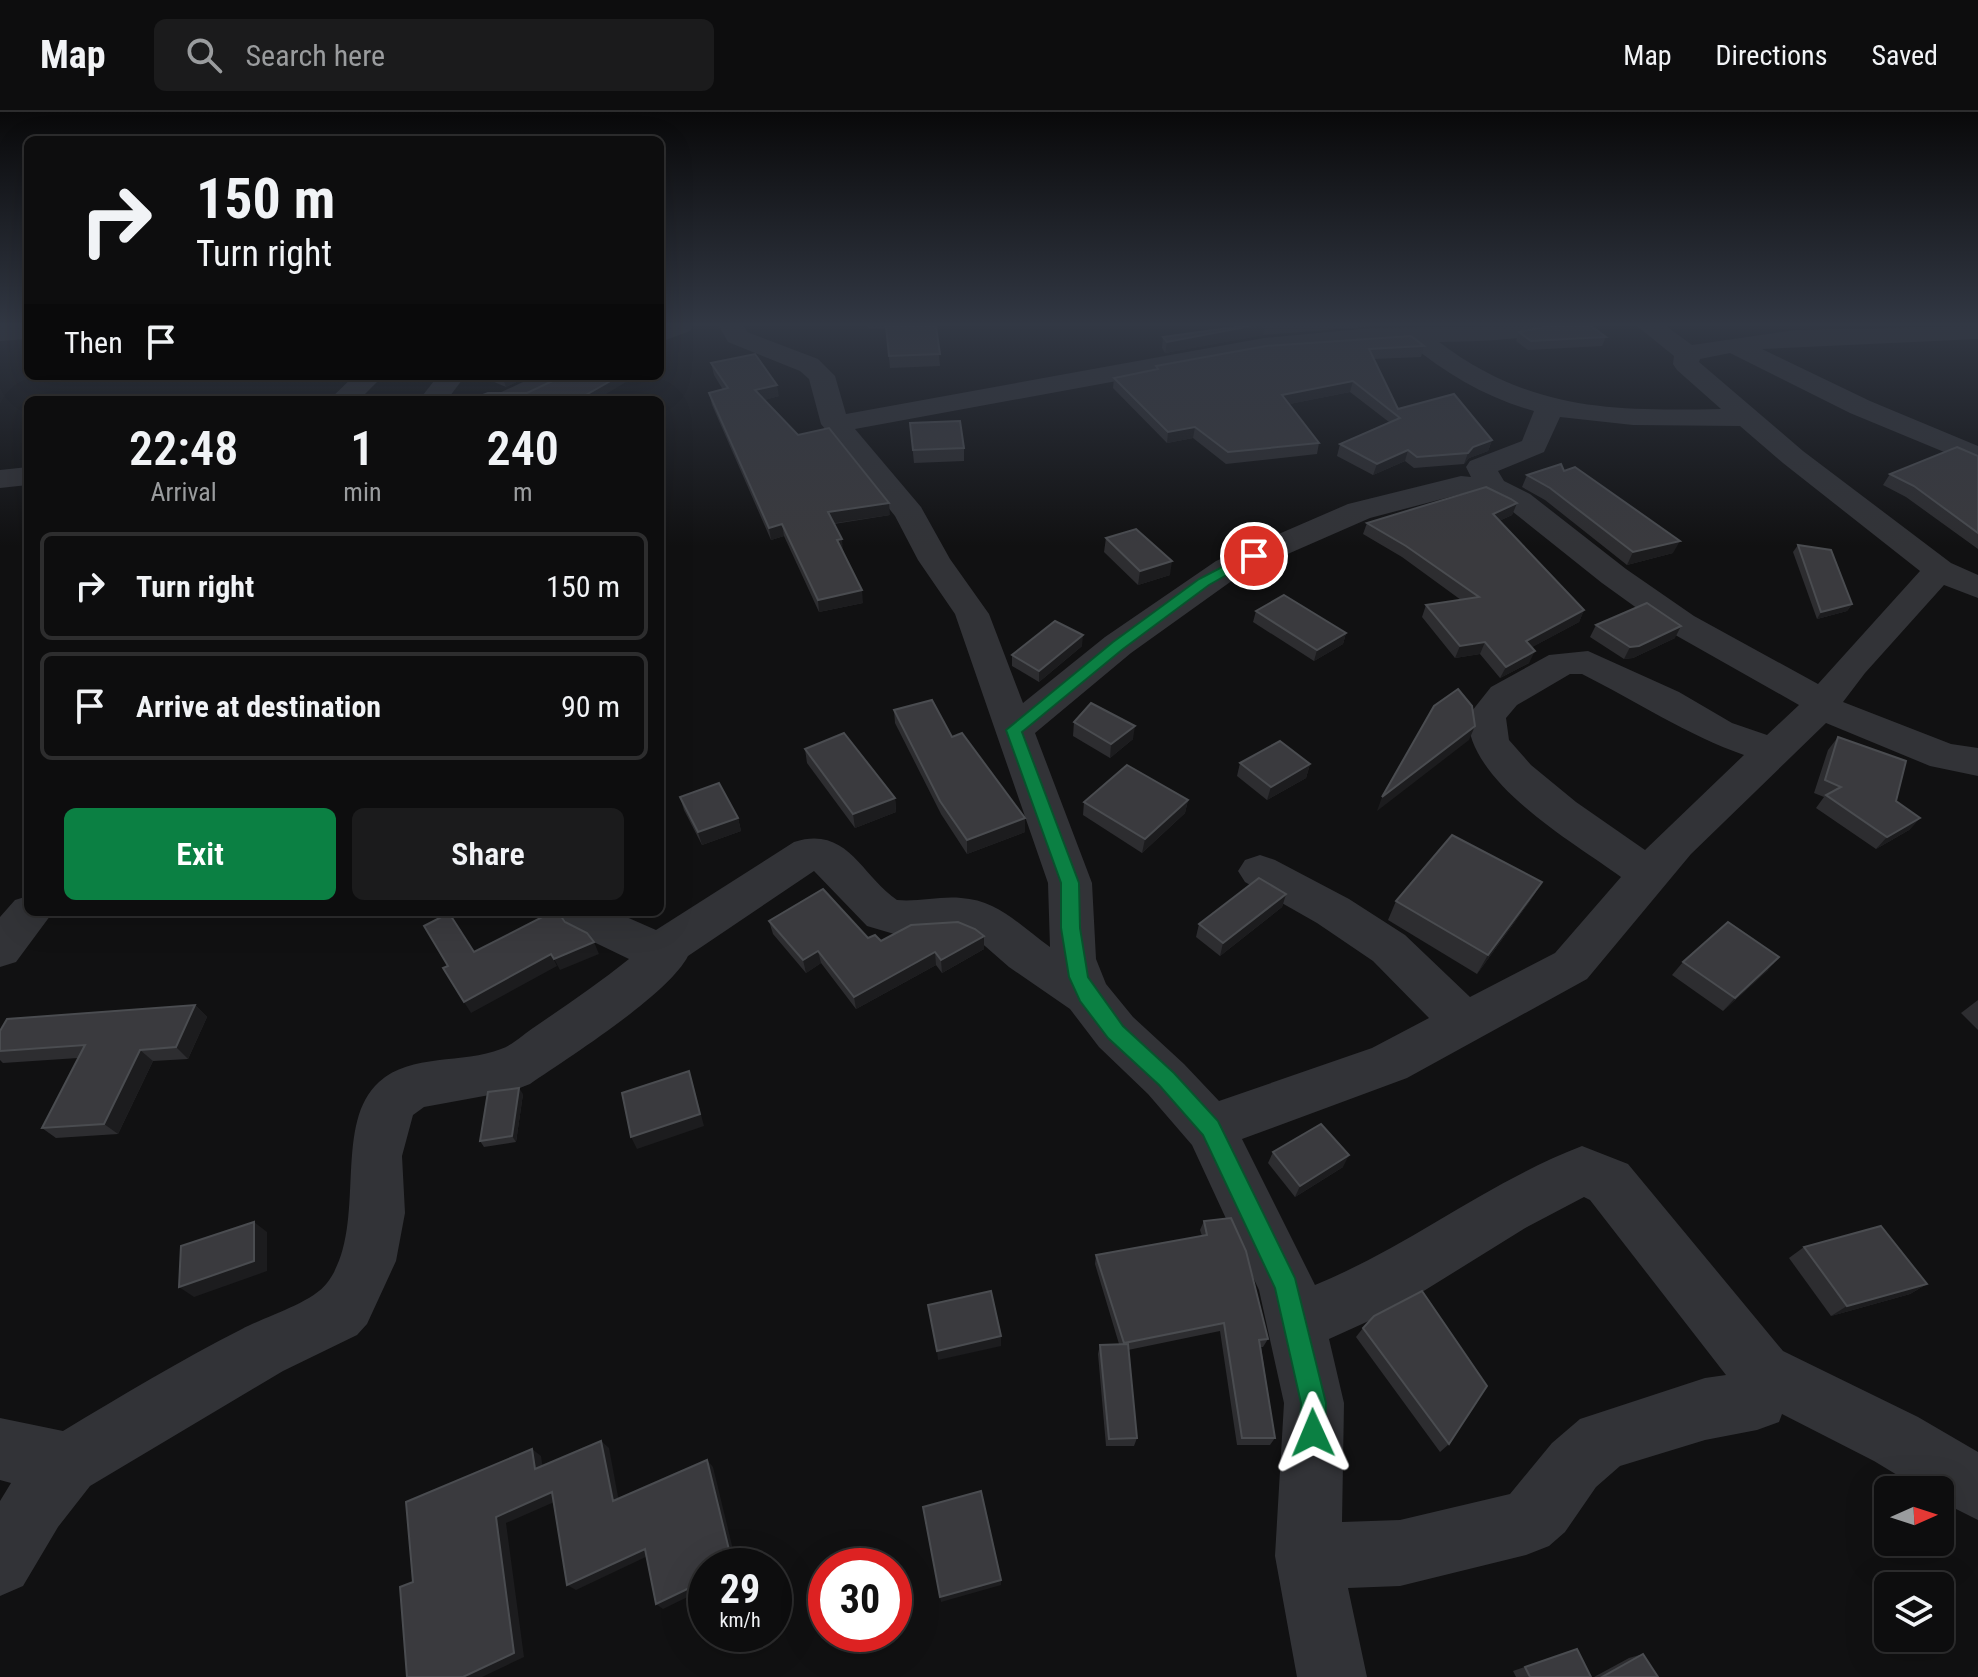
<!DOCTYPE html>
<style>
body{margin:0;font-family:"Roboto Condensed",sans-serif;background:#1b1b1c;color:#f1f3f6;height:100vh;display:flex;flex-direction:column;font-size:30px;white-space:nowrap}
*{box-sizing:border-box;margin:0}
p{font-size:26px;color:#9a9c9e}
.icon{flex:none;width:44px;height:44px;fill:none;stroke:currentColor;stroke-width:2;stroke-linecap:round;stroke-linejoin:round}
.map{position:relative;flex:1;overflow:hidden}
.sheet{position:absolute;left:24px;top:284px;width:640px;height:520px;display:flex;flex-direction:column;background:#0d0d0e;border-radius:12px;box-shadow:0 8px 32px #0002,0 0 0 2px #2d2d2e}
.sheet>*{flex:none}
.guide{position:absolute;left:24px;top:24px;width:640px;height:244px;border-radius:12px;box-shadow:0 8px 32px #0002,0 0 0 2px #2d2d2e;background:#0d0d0e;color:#f1f3f6;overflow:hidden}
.needle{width:52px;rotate:87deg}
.controls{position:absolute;left:1874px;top:1364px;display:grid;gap:16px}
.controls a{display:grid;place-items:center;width:80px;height:80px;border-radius:12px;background:#0d0d0e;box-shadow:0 8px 32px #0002,0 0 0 2px #2d2d2e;font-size:40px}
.speed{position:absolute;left:688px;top:1436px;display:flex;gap:16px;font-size:40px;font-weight:700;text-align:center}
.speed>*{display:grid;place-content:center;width:104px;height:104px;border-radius:50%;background:#0d0d0e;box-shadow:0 8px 32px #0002,0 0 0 2px #2d2d2e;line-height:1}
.speed small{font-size:20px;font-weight:400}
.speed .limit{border:12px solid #d22;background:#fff;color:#111}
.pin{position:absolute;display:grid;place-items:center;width:68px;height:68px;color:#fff;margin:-34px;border:4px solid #fff;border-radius:50%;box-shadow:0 2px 8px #0007}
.me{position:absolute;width:88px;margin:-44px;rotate:359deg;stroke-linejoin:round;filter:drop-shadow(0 0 6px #0008)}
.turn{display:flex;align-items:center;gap:28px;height:168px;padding:0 40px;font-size:36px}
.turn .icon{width:104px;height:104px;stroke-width:2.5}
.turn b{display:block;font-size:56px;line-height:68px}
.then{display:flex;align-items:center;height:76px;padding:0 40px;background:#0003;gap:16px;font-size:30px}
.eta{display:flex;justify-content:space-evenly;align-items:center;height:136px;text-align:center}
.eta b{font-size:48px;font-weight:600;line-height:56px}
.action{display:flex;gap:16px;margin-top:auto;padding:16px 40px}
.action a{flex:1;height:92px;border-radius:12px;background:#0b8043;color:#fff;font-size:32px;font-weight:600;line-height:92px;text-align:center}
.action a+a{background:#1b1b1c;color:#f1f3f6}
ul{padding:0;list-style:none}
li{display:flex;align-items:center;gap:24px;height:108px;margin:0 16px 12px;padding:0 24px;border:4px solid #2d2d2e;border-radius:12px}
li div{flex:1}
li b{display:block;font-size:30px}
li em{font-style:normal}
header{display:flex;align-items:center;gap:48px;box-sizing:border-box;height:112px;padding:0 40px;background:#0d0d0e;border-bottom:2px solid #2d2d2e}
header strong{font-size:38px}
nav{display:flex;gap:44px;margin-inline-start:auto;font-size:28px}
.search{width:560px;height:72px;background:#1b1b1c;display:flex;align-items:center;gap:20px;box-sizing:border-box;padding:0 28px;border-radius:12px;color:#9a9c9e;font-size:30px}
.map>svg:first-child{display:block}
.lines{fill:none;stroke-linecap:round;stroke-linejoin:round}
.minor{fill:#323337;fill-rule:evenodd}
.wall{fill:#2d2d30}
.shaded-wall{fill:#1c1c1e}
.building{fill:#3a3a3e;stroke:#4a4c50;stroke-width:2}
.route{fill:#0b8043;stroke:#07532c;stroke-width:2}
</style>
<header>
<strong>Map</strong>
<div class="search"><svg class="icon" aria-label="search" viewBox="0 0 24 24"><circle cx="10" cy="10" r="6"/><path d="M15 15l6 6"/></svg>Search here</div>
<nav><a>Map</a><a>Directions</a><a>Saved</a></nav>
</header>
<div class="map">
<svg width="1978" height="1565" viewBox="0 0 1978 1565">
<rect width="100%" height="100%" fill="#111112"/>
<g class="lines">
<g class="minor">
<path d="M0,214H28V227L0,229Z"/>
<path d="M660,214H693L690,219L660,230Z"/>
<path d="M719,214H744L747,220L818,247L835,264L846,302L1264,226L1372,216L1556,214L1553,219C1516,229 1477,229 1439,230C1531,299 1612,299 1721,297L1677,258L1673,252L1674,244L1637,214H1666L1692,233L1795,218L1978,214V227L1762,237L1870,289L1978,334V354L1850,301L1730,241L1700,247L1699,250L1803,339L1951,451L1978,463V486L1944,473L1865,561L1843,590L1951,632L1978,636V664L1930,654L1826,611L1691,742L1587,867L1407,966L1242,1027L1315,1173C1408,1135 1488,1070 1582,1034L1628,1052L1783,1239L1918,1305L1978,1340V1408L1940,1389V1378H1922L1874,1349L1782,1302L1779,1310L1757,1318L1705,1328L1620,1354L1596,1375L1565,1420L1549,1434L1526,1443L1400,1474L1348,1476L1367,1565H1297L1275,1444L1284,1291L1259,1178L1192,1033L1148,982L1099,935L1070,897L1009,855L977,827L959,820L901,824L867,814L814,759L688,844C668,883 569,945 530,972L512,979L424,995L413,1003L402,1044L405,1101L396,1149L367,1212L357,1223L283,1259L90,1374L58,1415L23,1474L0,1484V1389L11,1371L0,1368V1306L63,1319C121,1284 181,1248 242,1217C264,1205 312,1191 327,1171C369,1116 331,1013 379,970C411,941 463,952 501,937C513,933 525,921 536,914C568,892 599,871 629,847L573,820L559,800H615L656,818L794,730C848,713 861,764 897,788C918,790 940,784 961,786C999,788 1021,815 1050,835L1048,771L955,502L918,448L895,404L821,312L809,267L800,259L728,230ZM1409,231C1446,262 1487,286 1534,299L1522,329L1470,349L1466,355L1471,365L1461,364L1348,392L1216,449L1105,525L1023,591L989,502L950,447L921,395L855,317L1264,242ZM1560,305L1633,313L1740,314L1783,351L1920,459L1818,572L1694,504L1626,457L1530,382L1504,369L1498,359L1544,340ZM1461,382L1486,384L1508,396L1602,471L1670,520L1799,593L1767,623L1732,611L1679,580L1588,539L1549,543L1491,575L1468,604C1467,670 1573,730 1621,765L1555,841L1470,885L1405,823L1349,787L1275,748L1260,743L1245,748L1238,759L1245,770L1317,811L1373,849L1429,906L1372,936L1219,989L1184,952L1133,905L1106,872L1096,847L1092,771L1035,621L1131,541L1240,463L1370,406ZM1570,562H1582C1636,589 1687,623 1744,643L1645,738L1576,690L1531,653L1509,628L1506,606L1517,593ZM1584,1085L1590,1088L1726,1263L1705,1266L1580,1307L1552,1331L1510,1382L1400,1408L1342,1410L1344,1291L1329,1227L1393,1198L1527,1115Z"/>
<path d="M354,264H383L359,288H329Z"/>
<path d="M438,264H465L447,288H419Z"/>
<path d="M536,264H570L566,270L529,288H493L497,282Z"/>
<path d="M28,355V373L0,376V358Z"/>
<path d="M28,784V800H53L16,850L0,855V805L15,788Z"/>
</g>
</g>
<g class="wall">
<path d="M868,214H936L940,254L890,256L886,217H868Z"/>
<path d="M1243,214H1375L1263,223L1165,241L1162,236L1163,225Z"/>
<path d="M1519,220L1606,225L1602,234L1528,238L1516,229Z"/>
<path d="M1266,234H1424L1421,245L1374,247L1398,297L1492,328L1488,339L1469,346L1464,352L1414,356L1405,349L1373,363L1337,344L1340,332L1389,310L1350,280L1289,292L1319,331L1317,342L1226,352L1193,326L1167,331L1113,276L1114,266L1155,257L1156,254Z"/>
<path d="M711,251L779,284L764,288L798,323L890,403L834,412L842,440L863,491L819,500L784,424L771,428L712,293L709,281L723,278L714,263Z"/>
<path d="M480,264H529L506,275Z"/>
<path d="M910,311L964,336V349L914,351Z"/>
<path d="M1978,344V437L1906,385L1883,373L1890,362Z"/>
<path d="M1564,359L1673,441L1627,453L1545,388L1522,375L1527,363Z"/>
<path d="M1517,391L1512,403L1499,409L1584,498L1579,510L1532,535L1529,551L1500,566L1480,542L1455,546L1422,505L1426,493L1461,488L1402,445L1363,422L1367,411Z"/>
<path d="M1106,426L1170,463L1138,473L1104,440Z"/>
<path d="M1798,433L1852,492L1847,499L1817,507L1793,440Z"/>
<path d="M1256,499L1346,521L1343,532L1314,549L1253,510Z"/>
<path d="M1596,513L1675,526L1633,546L1624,547L1590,525Z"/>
<path d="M1082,534L1039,570L1012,554V543Z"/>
<path d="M894,598L952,625L1025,720L967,742L941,702L895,611Z"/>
<path d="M1074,610L1133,627L1110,646L1073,624Z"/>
<path d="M1838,625L1896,689L1920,706L1909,718L1876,737L1816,696L1824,685L1814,681L1828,638Z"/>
<path d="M805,637L895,686L896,700L855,716L807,651Z"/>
<path d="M1240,651L1310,652L1306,666L1267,688L1237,664Z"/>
<path d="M680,685L738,706L741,719L702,733L684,698Z"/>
<path d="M1188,688L1185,701L1142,741L1083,703L1084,690Z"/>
<path d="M1542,770L1530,789L1477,862L1388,808L1396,789Z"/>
<path d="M1286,782L1282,795L1220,844L1196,825L1199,812Z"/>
<path d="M769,809L881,829L984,824V837L942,861L936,853L856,897L821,851L806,861L773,822Z"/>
<path d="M1683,850L1768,858L1723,899L1672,863Z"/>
<path d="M1978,888V918L1961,901Z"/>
<path d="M195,893L207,905L188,947L153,949L118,1022L56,1026L42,1016L78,946L3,951L0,948V919Z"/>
<path d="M523,982L516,1030L484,1035L480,1029Z"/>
<path d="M1273,1040L1343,1055L1295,1085L1268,1051Z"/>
<path d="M1204,1109L1268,1227L1263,1235H1261L1275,1326L1270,1333H1237L1220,1219L1128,1238L1137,1326L1134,1334H1106L1098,1242L1100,1233L1119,1232L1095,1152L1096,1143L1202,1124L1200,1118Z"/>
<path d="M1804,1135L1927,1172L1910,1182L1831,1204L1789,1146Z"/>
<path d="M1363,1216L1449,1332L1440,1340L1356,1225Z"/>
<path d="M1577,1537L1591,1565H1516L1513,1559Z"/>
<path d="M1643,1542L1658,1565H1594L1629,1546Z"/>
</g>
<g class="shaded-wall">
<path d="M1251,214H1265L1263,223L1165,241L1167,230Z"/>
<path d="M502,264H529L506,275Z"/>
<path d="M619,264H625L626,270L596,288H577Z"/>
<path d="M1353,269L1350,280L1280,294L1282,283Z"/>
<path d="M777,273L779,284L757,290L755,278Z"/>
<path d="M1195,315L1193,326L1167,331L1168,320Z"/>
<path d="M1492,328L1488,339L1469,346L1464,352L1468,341L1473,335Z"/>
<path d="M1408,338L1405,349L1373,363L1377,352Z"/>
<path d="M889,391L890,403L829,412L828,400Z"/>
<path d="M1517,391L1512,403L1488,414L1493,402Z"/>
<path d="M782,412L784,424L771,428L769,416Z"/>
<path d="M842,427L843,439L838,440L837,428Z"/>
<path d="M1680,429L1673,441L1627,453L1633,440Z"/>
<path d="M1172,449L1170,463L1138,473L1140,459Z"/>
<path d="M862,478L863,491L819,500L818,488Z"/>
<path d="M1852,492L1847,499L1817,507L1821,500Z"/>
<path d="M1584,498L1579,510L1521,541L1526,529Z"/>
<path d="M1681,514L1675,526L1633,546L1624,547L1630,535Z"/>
<path d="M1346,521L1343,532L1314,549L1317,538Z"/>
<path d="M1083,523L1082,534L1039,570V559Z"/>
<path d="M1485,530L1480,542L1455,546L1460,534Z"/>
<path d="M1535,539L1529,551L1500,566L1506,555Z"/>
<path d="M1135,614L1133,627L1110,646L1111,632Z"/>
<path d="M1475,614L1469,628L1377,699L1382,685Z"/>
<path d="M1310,652L1306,666L1267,688L1271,675Z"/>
<path d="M895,686L896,700L855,716L853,702Z"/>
<path d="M1188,688L1185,701L1142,741L1145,727Z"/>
<path d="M738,706L741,719L702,733L698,720Z"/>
<path d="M1025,706V720L967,742V728Z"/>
<path d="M1920,706L1909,718L1876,737L1887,725Z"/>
<path d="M1542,770L1530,789L1477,862L1488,843Z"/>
<path d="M1286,782L1282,795L1220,844L1223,831Z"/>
<path d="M984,824V837L942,861L941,848Z"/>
<path d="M594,830L599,842L560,858L554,847Z"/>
<path d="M818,839L821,851L806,861L803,848Z"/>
<path d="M935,840L936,853L856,897L854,885Z"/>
<path d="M551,842L557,854L471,901L464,890Z"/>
<path d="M1779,845L1768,858L1723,899L1735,886Z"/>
<path d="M195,893L207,905L188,947L176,935Z"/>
<path d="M140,938L153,949L118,1022L104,1012Z"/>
<path d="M689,959L693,972L704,1014L637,1037L631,1025Z"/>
<path d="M519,976L523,982L516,1030L512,1024Z"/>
<path d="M1349,1043L1343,1055L1295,1085L1300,1074Z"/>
<path d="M254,1110L267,1120V1159L194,1185L179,1175Z"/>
<path d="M1927,1172L1910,1182L1831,1204L1847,1194Z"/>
<path d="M1001,1224V1234L938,1248L937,1239Z"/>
<path d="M601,1329L609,1336L620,1395L613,1389Z"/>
<path d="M532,1337L541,1344L544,1364L535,1357Z"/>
<path d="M707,1348L713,1355L737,1454H733Z"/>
<path d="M552,1380L561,1387L506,1411L524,1545L482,1565H463L496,1405Z"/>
<path d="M645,1437L652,1442L576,1478L567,1473Z"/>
<path d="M706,1468V1476L663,1497L656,1492Z"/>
<path d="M1001,1468V1473L941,1490L940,1485Z"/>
</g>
<g class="building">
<path d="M886,214H936L940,242L889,244Z"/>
<path d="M1243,214H1251L1167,230L1163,225Z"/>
<path d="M1550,214H1591L1606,225L1531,229L1519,220Z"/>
<path d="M1411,224L1424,234L1369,237L1398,297L1454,282L1492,328L1473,335L1468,341L1417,345L1408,338L1377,352L1340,332L1400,306L1353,269L1282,283L1319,331L1228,340L1195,315L1168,320L1114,266L1158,257L1156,254L1266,234Z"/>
<path d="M755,242L777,273L755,278L798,323L829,316L889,391L828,400L842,427L837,428L862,478L818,488L782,412L769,416L709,281L728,276L711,251Z"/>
<path d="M563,264H619L577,288H470L488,281H527Z"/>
<path d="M960,309L964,336L913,338L910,311Z"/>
<path d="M1957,335L1978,344V421L1914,374L1890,362Z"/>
<path d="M1561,352L1564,359L1575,355L1680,429L1633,440L1550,376L1527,363Z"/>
<path d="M1486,375L1511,387L1517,391L1493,402L1584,498L1526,529L1535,539L1506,555L1485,530L1460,534L1426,493L1479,485L1406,434L1367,411Z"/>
<path d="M1136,417L1172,449L1140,459L1106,426Z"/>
<path d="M1798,433L1831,438L1852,492L1821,500Z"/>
<path d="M1284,483L1346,521L1317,538L1256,499Z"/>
<path d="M1647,491L1681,514L1639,534L1630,535L1596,513Z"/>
<path d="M1055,509L1083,523L1039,559L1012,543Z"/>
<path d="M1458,577L1472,594L1475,614L1382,685L1434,594Z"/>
<path d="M932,588L952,625L962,621L1025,706L967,728L940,689L894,598Z"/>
<path d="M1091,591L1135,614L1111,632L1074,610Z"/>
<path d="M844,621L895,686L853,702L805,637Z"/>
<path d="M1838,625L1906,649L1896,689L1920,706L1887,725L1826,683L1841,675L1825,668Z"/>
<path d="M1280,629L1310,652L1271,675L1240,651Z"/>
<path d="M1127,653L1188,688L1145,727L1084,690Z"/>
<path d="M719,671L738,706L698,720L680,685Z"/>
<path d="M1452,723L1542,770L1488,843L1396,789Z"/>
<path d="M1259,766L1286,782L1223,831L1199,812Z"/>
<path d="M823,777L868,826L875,823L881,829L911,813L958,810L975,817L984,824L941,848L935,840L854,885L818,839L803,848L769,809Z"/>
<path d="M552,800H558L565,810L587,821L594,830L554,847L551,842L464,890L443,856L448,854L424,814L449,801L474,840Z"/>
<path d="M1728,810L1779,845L1735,886L1683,850Z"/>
<path d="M195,893L176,935L140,938L104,1012L42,1016L85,933L0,939V919L7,907Z"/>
<path d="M689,959L700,1002L631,1025L622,981Z"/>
<path d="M519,976L512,1024L480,1029L488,980Z"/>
<path d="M1321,1012L1349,1043L1300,1074L1273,1040Z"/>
<path d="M1231,1106L1246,1139L1268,1227L1259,1228L1275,1326H1242L1224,1211L1124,1231L1096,1143L1207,1123L1204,1109Z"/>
<path d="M254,1110V1149L179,1175L181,1134Z"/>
<path d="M1881,1114L1927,1172L1847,1194L1804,1135Z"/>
<path d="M991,1179L1001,1224L937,1239L928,1193Z"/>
<path d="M1422,1179L1487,1274L1449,1332L1363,1216L1374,1204Z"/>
<path d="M1128,1232L1137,1326L1109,1327L1100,1233Z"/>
<path d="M601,1329L613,1389L707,1348L733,1454H706V1468L656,1492L645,1437L567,1473L552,1380L496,1405L514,1541L463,1565H407L400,1475L413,1470L406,1390L532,1337L535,1357Z"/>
<path d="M981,1379L1001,1468L940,1485L923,1395Z"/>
<path d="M1577,1537L1591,1565H1530L1525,1555Z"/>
<path d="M1643,1542L1658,1565H1602Z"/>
</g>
<linearGradient id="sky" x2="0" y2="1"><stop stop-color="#09090a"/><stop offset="0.49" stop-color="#323844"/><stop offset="1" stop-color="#323844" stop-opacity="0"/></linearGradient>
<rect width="1978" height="434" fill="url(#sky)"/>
<path class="route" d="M1249,441L1260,444L1209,473L1123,537L1022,620L1079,771L1080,816L1088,865L1123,914L1174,961L1218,1009L1295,1166L1326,1291L1325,1321L1322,1330L1313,1334L1304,1330L1300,1321L1301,1291L1275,1176L1203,1023L1159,973L1108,926L1080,889L1069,865L1061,816V771L1006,618L1113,530L1199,467Z"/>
</svg>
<div class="controls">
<a><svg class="needle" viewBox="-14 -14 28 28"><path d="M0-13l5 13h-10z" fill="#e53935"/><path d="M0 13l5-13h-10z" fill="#9a9c9e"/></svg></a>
<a><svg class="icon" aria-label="layers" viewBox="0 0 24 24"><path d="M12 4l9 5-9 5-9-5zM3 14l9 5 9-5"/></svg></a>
</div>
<div class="speed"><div>29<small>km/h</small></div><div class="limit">30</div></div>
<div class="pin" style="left:1254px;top:444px;background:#d93025"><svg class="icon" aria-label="arrive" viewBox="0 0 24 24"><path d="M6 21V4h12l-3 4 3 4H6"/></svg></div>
<svg class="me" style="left:1313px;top:1321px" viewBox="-20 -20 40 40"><path d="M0-17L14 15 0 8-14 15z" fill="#0b8043" stroke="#fff" stroke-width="4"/></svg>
<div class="guide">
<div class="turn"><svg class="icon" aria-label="right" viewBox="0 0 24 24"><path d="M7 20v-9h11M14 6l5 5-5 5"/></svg><div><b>150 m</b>Turn right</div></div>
<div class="then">Then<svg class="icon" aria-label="arrive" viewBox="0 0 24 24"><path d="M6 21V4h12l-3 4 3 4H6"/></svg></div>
</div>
<section class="sheet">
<div class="eta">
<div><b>22:48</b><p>Arrival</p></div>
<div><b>1</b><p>min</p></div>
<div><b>240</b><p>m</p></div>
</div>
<ul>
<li><svg class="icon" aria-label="right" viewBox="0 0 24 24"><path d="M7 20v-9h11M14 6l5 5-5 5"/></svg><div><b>Turn right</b></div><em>150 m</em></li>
<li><svg class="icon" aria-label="arrive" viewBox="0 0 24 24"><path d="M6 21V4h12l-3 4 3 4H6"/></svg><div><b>Arrive at destination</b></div><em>90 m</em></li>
</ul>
<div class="action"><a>Exit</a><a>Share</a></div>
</section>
</div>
